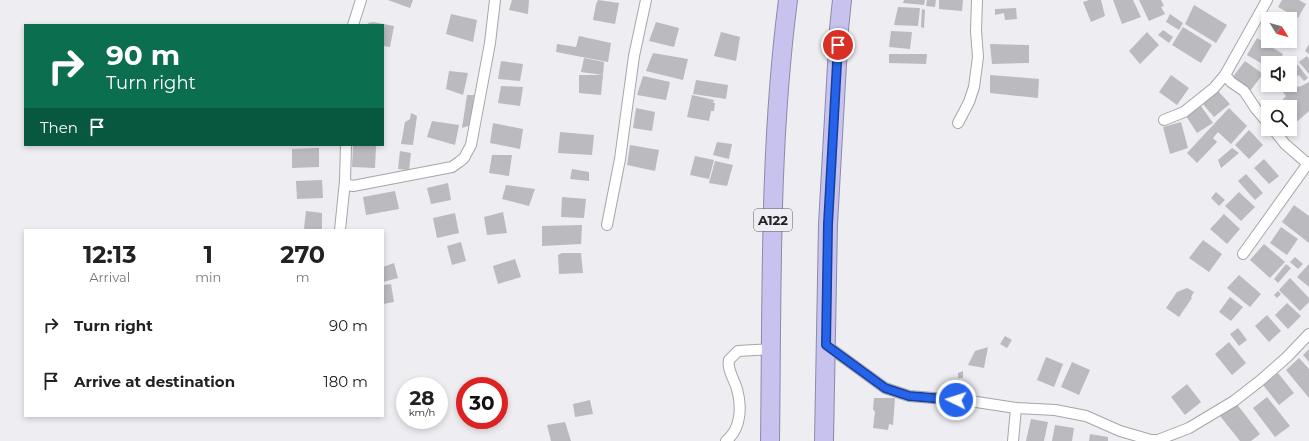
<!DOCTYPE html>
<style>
body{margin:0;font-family:Montserrat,sans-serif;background:#f2f2f2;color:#222;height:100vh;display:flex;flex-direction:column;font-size:15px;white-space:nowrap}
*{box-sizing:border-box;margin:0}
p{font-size:13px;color:#767676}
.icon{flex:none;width:22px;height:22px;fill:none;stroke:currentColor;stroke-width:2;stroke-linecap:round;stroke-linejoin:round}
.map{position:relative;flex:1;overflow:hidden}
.sheet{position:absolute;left:24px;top:229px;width:360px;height:188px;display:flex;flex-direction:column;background:#fff;border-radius:0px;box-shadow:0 2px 6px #0003}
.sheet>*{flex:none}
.hud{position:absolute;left:24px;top:24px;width:360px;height:122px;border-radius:0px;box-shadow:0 2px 6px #0003;background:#0b6e4f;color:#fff;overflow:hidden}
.needle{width:26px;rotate:127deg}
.tools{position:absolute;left:1261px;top:12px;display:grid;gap:8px}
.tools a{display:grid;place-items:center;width:36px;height:36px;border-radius:0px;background:#fff;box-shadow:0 2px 6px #0003;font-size:20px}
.speed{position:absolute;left:396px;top:377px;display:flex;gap:8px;font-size:20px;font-weight:700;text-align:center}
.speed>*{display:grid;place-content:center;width:52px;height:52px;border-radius:50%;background:#fff;box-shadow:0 2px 6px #0003;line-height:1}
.speed small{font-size:10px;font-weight:400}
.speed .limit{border:6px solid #d22;background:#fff;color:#111}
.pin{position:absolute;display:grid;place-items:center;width:34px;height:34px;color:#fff;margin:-17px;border:2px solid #fff;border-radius:50%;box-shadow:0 1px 4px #0007}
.me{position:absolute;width:44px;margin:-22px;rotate:274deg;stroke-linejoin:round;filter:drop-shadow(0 0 3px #0008)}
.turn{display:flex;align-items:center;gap:14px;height:84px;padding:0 16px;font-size:18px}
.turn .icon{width:52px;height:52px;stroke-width:2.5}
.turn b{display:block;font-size:28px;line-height:34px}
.then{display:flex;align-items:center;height:38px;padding:0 16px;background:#0003;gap:8px;font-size:15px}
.eta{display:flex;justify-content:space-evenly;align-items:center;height:68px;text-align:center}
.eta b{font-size:24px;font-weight:700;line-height:28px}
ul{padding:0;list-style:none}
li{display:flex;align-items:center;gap:12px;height:56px;padding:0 16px}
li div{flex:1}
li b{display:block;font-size:15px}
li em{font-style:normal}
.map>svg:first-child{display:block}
.building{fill:#bababf}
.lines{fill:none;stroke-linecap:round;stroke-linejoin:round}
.street-casing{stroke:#a5a5aa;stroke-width:12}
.highway-casing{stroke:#8d8aa7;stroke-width:20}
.street{stroke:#fff;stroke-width:10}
.highway{stroke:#c7c2ee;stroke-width:18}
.route-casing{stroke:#184099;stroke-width:10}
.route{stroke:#2563eb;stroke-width:7}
.labels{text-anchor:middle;stroke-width:3;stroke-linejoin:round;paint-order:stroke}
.shield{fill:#ededf2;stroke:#5e5e61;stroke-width:1}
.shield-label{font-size:13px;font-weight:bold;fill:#212123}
</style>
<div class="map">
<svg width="1309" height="441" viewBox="0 0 1309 441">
<rect width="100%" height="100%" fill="#ededf2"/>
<g class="building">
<path d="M388,0H413L410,8Z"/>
<path d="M512,0H529L528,14L509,10Z"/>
<path d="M598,0L619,3L615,24L593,20L596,4Z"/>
<path d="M904,0H925L924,5L903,3Z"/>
<path d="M927,0H936L935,7L926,6Z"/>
<path d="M939,0H963L962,11L939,9Z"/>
<path d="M1089,0H1101L1105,16L1091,22L1083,2Z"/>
<path d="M1113,0H1133L1141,17L1122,24Z"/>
<path d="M1139,0H1161L1164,6L1161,7L1165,14L1149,21Z"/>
<path d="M1282,0H1299L1306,4L1298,18L1278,7Z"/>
<path d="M1194,5L1227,25L1216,43L1185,24Z"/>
<path d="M898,7L920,8L918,26L894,25Z"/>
<path d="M1016,8L1017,19L1005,20L1004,13L995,15V9Z"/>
<path d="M922,9L925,10L924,28L921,27Z"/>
<path d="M451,14L477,20L473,42L446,34Z"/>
<path d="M1170,14L1183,23L1179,30L1166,22Z"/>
<path d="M373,22L394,26L390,47L383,46V25H368V23Z"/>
<path d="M656,22L679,28L674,47L649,41Z"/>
<path d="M1268,23V37L1262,33Z"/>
<path d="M1183,27L1212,45L1201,63L1172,45Z"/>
<path d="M1290,29L1294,31L1290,38Z"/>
<path d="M1163,30L1173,37L1169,43L1158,35Z"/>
<path d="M891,31L912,32L910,49L889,47Z"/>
<path d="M721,32L740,37L736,61L714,56Z"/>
<path d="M1147,32L1159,45L1140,64L1129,51Z"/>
<path d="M579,36L611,43L608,62L556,52L557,44L576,47Z"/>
<path d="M1257,38L1283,54L1278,63H1268V67L1247,55Z"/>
<path d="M1274,41H1288L1284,47Z"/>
<path d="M990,44L1029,45V63L992,64Z"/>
<path d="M1309,44V54L1305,51Z"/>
<path d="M653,53L688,59L683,80L646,71Z"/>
<path d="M889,54H927L926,64L889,63Z"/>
<path d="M1307,56L1309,59V74L1299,62Z"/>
<path d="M584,58L604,62L603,75L581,72Z"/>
<path d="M501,61L523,64L520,81L498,79Z"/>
<path d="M1245,61L1263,74L1250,91L1232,78Z"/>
<path d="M1298,65L1308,78L1304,81L1299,75L1290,83V71Z"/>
<path d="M449,71L468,73L463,95L446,89Z"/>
<path d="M579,75H603L601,95L579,93Z"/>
<path d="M990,75L1039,79L1038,98L990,93Z"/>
<path d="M1171,75L1189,88L1177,105L1159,92Z"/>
<path d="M643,76L670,82L666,100L637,95Z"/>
<path d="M696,80L728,85L726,99L693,94Z"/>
<path d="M1309,82V111L1291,127L1290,107H1278L1277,106L1286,96L1281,90L1294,84L1299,87Z"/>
<path d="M501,86L523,87L520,106L498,103Z"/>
<path d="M1217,90L1230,104L1214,117L1202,103Z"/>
<path d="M467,95H474L471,125L462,128Z"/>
<path d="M692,95L714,100L713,103H715L714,111H711L709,121L687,117Z"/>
<path d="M1201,106L1213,123L1197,133L1186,116Z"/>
<path d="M636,108L655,112L652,131L633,128Z"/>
<path d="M1229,108L1247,126L1231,144L1218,132L1213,138L1217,142L1197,163L1187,153Z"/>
<path d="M411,113L417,116L413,145L401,144L405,122L410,119Z"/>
<path d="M432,121L459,125L455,145L427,137Z"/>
<path d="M1181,122L1188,148L1170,154L1163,127Z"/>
<path d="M493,123L523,129L520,149L490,143Z"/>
<path d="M1249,130L1263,145L1249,159L1235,145Z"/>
<path d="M560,132L594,135L592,155L558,153Z"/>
<path d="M717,142L732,144L729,159L713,155Z"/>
<path d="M353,145L376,146L375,168L352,167Z"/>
<path d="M630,145L659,150L655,171L627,165Z"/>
<path d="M319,148V167L292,168V149Z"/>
<path d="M1232,148L1239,153L1221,168L1218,160Z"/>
<path d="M400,151L411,153L409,170L398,169Z"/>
<path d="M492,155H512L509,176L489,173Z"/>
<path d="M695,156L714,160L709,179L690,175Z"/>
<path d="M1264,159L1279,176L1269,184L1254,168Z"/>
<path d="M715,161L733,165L727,186L709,183Z"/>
<path d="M572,169L589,172V181L570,179Z"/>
<path d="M1246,174L1263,193L1255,200L1238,181Z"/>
<path d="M322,180L323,198L297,199L296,181Z"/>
<path d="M448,183L451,200L431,204L427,188Z"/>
<path d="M506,185L535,189L529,206L502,199Z"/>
<path d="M395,191L399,209L366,215L363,197Z"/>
<path d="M1216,192L1225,200L1219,206L1211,198Z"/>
<path d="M1239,192L1255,207L1241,221L1225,206Z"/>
<path d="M562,197L586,199L584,218L561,217Z"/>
<path d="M1294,205L1309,216V243L1282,222Z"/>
<path d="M306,211L322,213V230L304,229Z"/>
<path d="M503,212L507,233L487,235L484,217Z"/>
<path d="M455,213L459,233L437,238L433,218Z"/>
<path d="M1224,214L1240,229L1227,244L1210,229Z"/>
<path d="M582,225L581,244L542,246V226Z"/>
<path d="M1281,227L1298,239L1287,255L1270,243Z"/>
<path d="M1203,240L1222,254L1209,272L1189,258Z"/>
<path d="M461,242L466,261L452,265L447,246Z"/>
<path d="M1264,244L1285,262L1270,278L1250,260Z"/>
<path d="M562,253H581L583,273L559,274L558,255Z"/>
<path d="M1295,257L1303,264L1298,269L1290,262Z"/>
<path d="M515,259L521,277L498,284L493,266Z"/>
<path d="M394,263L398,278L383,282V267Z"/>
<path d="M1286,264L1291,268L1278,283L1274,279Z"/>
<path d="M1309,264V287L1297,277Z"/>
<path d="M1239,275L1261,294L1250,307L1227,288Z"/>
<path d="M1290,278L1309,298V302L1300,311L1279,290Z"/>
<path d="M391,284L394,302L383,304V285Z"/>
<path d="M1187,288L1194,292L1191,297L1192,298L1179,317L1166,308L1177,292Z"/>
<path d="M1278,291L1281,294L1277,298L1274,295Z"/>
<path d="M1230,297L1243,307L1231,321L1219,312Z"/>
<path d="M1287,303L1301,316L1288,329L1275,315Z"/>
<path d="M1267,315L1281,331L1269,342L1255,326Z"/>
<path d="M1238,328L1247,340L1239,346L1230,334Z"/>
<path d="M1005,336L1012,340L1007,348L1000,344Z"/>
<path d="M1229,342L1246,363L1232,375L1215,354Z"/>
<path d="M988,347L984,368L968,365L975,351Z"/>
<path d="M1309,349V362L1303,355Z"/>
<path d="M1046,357L1063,364L1054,387L1037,380Z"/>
<path d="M1299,358L1309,369V398L1286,370Z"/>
<path d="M1072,362L1090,370L1079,395L1061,387Z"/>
<path d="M963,371V378H958V373Z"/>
<path d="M1278,373L1294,393L1279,405L1263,385Z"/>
<path d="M1187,384L1201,402L1185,415L1171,397Z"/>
<path d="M1267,397L1290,426L1275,437L1253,408Z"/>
<path d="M874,398H895L893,425L889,424L888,430L873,428L875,412L873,409Z"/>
<path d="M590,400L593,414L575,417L573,404Z"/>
<path d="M1236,403L1260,434L1251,441H1240L1220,416Z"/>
<path d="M1031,419L1048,422L1044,441H1026Z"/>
<path d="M565,422L571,441H551L547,425Z"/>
<path d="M1055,425L1074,428L1072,441H1052Z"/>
<path d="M1090,434L1108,437V441H1089Z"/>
</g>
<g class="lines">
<defs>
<g id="street">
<path d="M353,25L361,0"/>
<path d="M1225,75L1231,82L1244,91L1256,109L1268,123"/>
<path d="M1164,120L1184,112L1214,88L1225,75L1267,0"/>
<path d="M958,123L969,102L974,87L978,57L976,31L977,0"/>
<path d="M1273,129L1285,144L1308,164"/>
<path d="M345,181L348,185L353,186L452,167L459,162L464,158L471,145L490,43L495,0"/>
<path d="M607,225L620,159L634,56L646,0"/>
<path d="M340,230L345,181L346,145"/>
<path d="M1243,254L1309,162"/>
<path d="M826,345L885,388L909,396L970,401L1016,408L1055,410L1086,416L1120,431L1151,440H1158L1189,428L1234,401L1261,380L1287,357L1309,334"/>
<path d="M726,441C742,428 742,405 736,386C733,378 727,368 729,360L738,351L771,349"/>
<path d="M1013,441L1016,408"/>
</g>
<g id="highway">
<path d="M770,441C772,294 769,146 788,0"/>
<path d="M824,441L828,224L839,29L842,0"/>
</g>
</defs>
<use href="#street" class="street-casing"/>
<use href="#highway" class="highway-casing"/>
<use href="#street" class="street"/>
<use href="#highway" class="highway"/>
</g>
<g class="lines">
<defs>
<path id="route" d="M838,45L828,224L826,345L885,388L909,396L956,400"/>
</defs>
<use href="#route" class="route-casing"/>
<use href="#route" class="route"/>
</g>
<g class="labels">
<rect class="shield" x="754" y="209" width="38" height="22" rx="3"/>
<g class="shield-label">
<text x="773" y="225">A122</text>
</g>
</g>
</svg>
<div class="tools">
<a><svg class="needle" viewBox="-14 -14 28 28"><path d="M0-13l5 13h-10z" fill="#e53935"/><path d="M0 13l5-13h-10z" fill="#767676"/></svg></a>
<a><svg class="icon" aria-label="sound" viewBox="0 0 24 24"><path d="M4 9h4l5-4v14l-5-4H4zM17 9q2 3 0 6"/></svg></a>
<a><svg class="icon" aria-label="search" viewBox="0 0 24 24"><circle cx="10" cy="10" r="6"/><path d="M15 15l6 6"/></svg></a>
</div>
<div class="speed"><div>28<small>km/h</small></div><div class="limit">30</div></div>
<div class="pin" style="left:838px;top:45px;background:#d93025"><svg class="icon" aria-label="arrive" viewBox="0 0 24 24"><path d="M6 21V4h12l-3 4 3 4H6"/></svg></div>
<svg class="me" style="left:956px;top:400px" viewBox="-20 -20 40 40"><circle r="17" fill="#2563eb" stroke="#fff" stroke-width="3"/><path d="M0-11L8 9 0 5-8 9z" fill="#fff"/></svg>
<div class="hud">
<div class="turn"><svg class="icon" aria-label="right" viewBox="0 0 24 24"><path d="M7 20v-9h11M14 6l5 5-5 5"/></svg><div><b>90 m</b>Turn right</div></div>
<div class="then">Then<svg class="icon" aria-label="arrive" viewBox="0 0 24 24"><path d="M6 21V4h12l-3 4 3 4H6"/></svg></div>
</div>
<section class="sheet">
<div class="eta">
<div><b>12:13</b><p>Arrival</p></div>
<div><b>1</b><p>min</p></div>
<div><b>270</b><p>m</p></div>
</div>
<ul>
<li><svg class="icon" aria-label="right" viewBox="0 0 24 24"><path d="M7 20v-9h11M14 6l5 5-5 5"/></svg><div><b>Turn right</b></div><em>90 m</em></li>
<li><svg class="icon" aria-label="arrive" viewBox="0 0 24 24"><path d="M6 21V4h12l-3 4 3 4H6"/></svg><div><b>Arrive at destination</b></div><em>180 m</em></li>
</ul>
</section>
</div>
